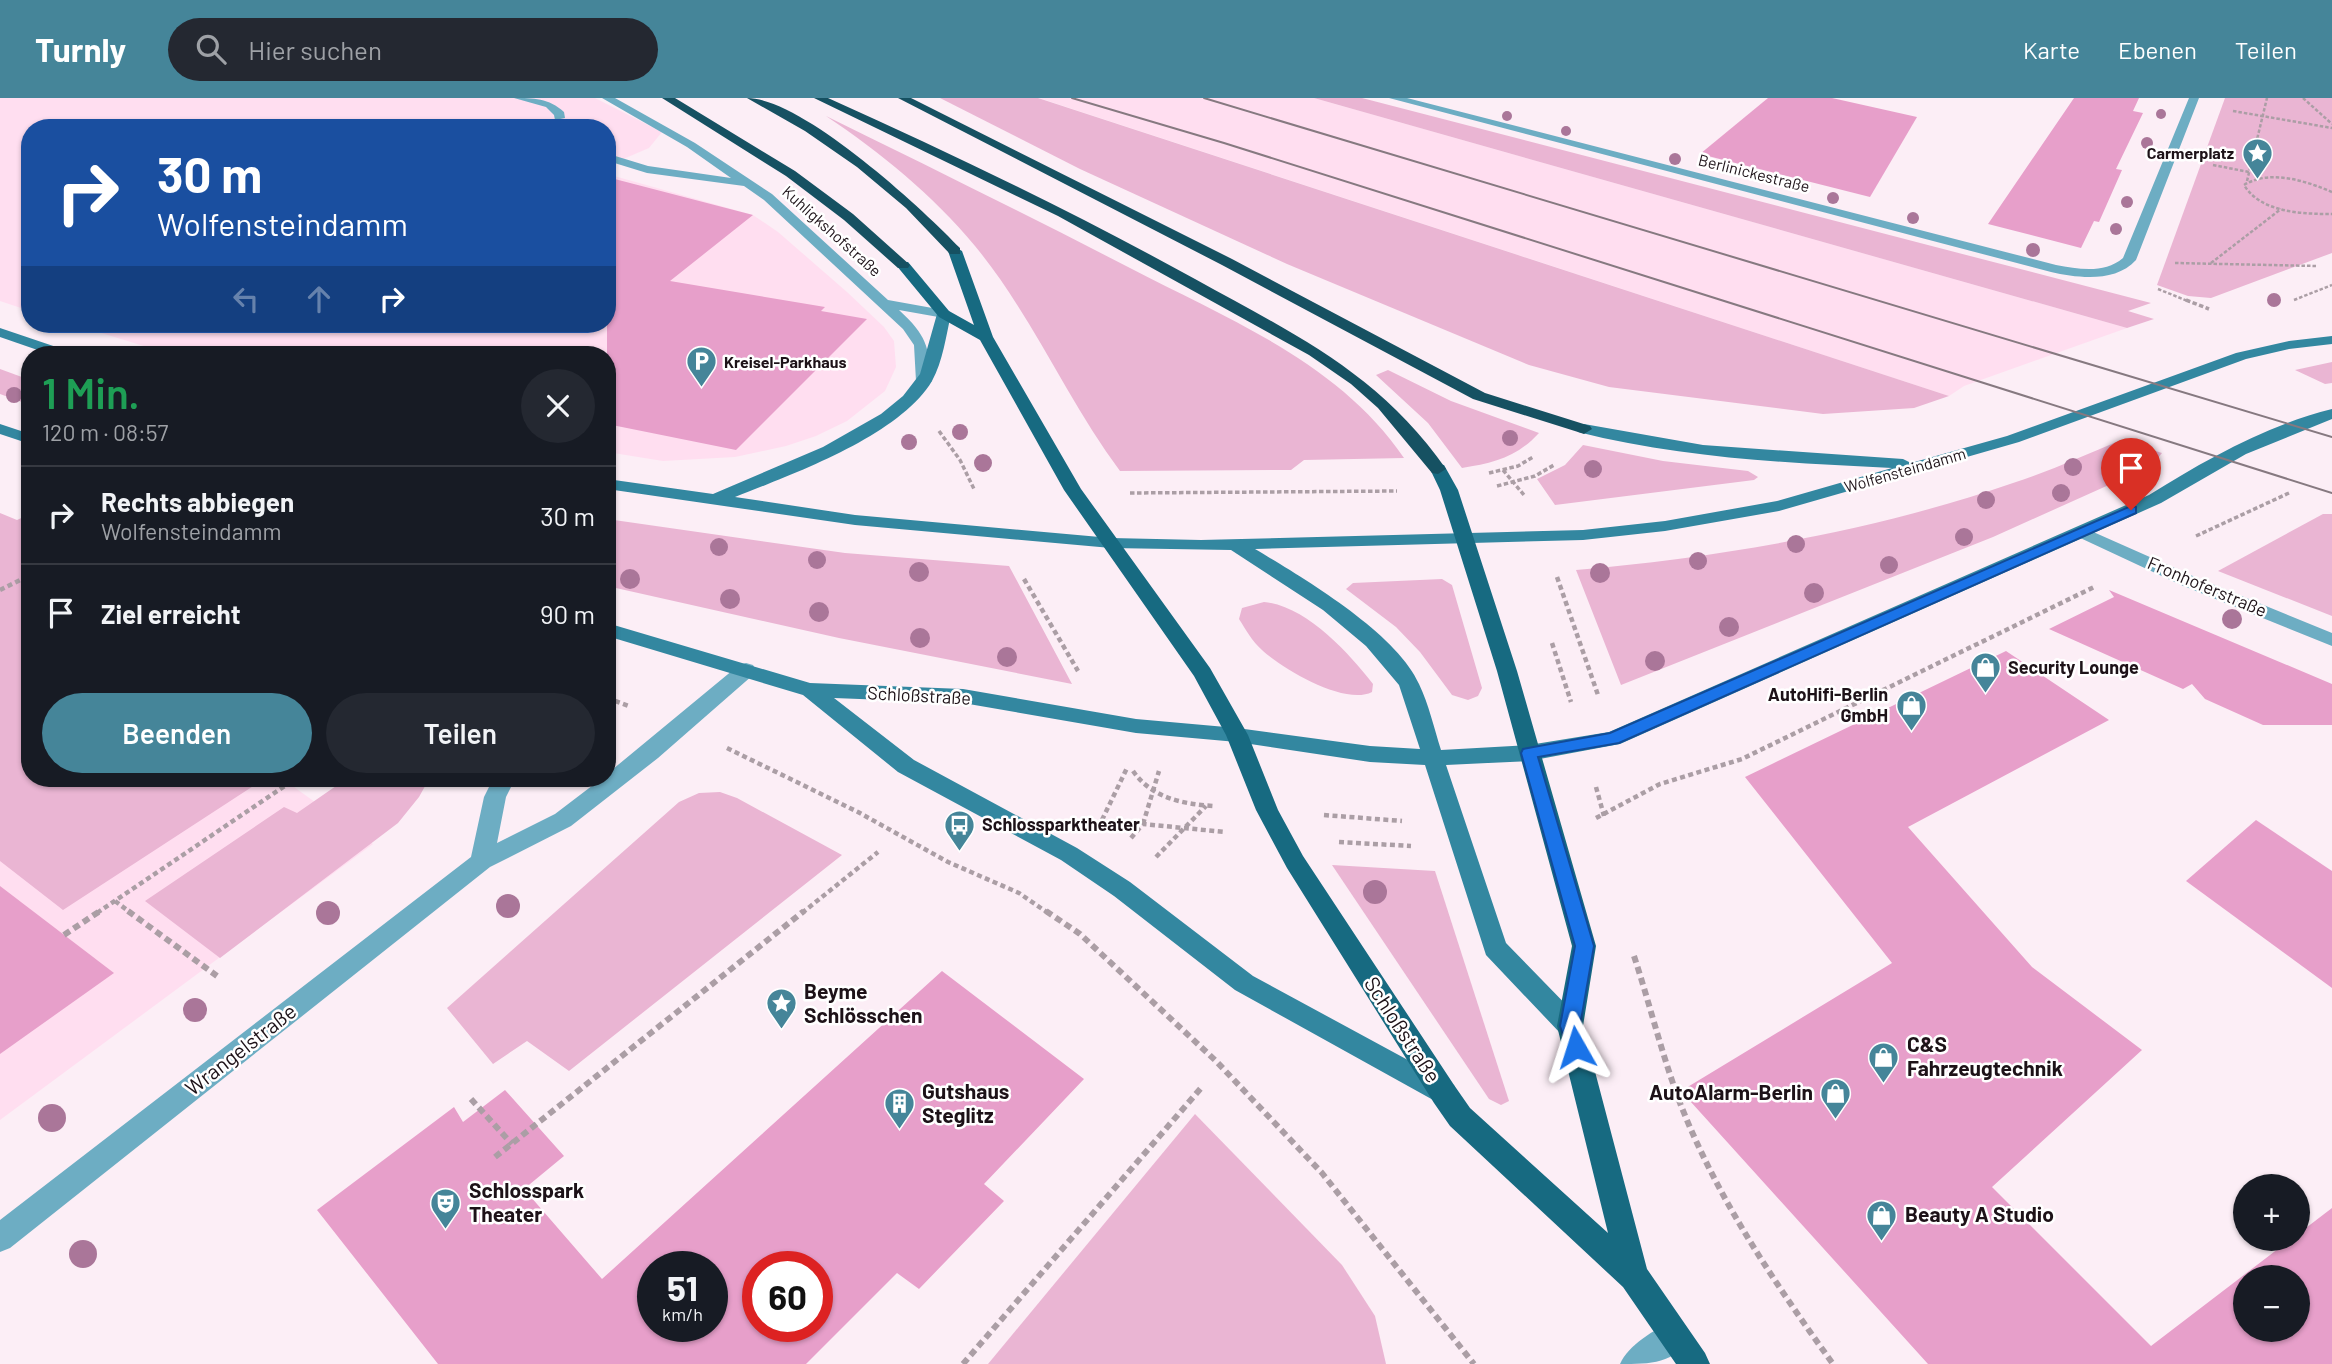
<!DOCTYPE html>
<html lang="de">
<meta charset="utf-8">
<style>
body{margin:0;font-family:Barlow,sans-serif;background:#242831;color:#f1f3f6;height:100vh;display:flex;flex-direction:column;font-size:26px;white-space:nowrap}
*{box-sizing:border-box;margin:0}
p{font-size:23px;color:#9ea1a6}
.icon{flex:none;width:38px;height:38px;fill:none;stroke:currentColor;stroke-width:2;stroke-linecap:round;stroke-linejoin:round}
.map{position:relative;flex:1;overflow:hidden}
.side{position:absolute;left:21px;top:248px;width:595px;height:441px;display:flex;flex-direction:column;background:#171b24;border-radius:28px;box-shadow:0 2px 5px #0004}
.side>*{flex:none}
.guide{position:absolute;left:21px;top:21px;width:595px;height:214px;border-radius:28px;box-shadow:0 2px 5px #0004;background:#1a4fa0;color:#fff;overflow:hidden}
.controls{position:absolute;left:2233px;top:1076px;display:grid;gap:14px}
.controls a{display:grid;place-items:center;width:77px;height:77px;border-radius:50%;background:#171b24;box-shadow:0 2px 5px #0004;font-size:35px}
.speed{position:absolute;left:637px;top:1153px;display:flex;gap:14px;font-size:35px;font-weight:700;text-align:center}
.speed>*{display:grid;place-content:center;width:91px;height:91px;border-radius:50%;background:#171b24;box-shadow:0 2px 5px #0004;line-height:1}
.speed small{font-size:18px;font-weight:400}
.speed .limit{border:10px solid #d22;background:#fff;color:#111}
.pin{position:absolute;display:grid;place-items:center;width:60px;height:60px;color:#fff;margin:-72px -30px;border-radius:50% 50% 50% 0;rotate:-45deg;box-shadow:0 0 7px #0007}
.pin .icon{rotate:45deg}
.me{position:absolute;width:77px;margin:-38px;rotate:354deg;stroke-linejoin:round;filter:drop-shadow(0 0 5px #0008)}
.turn{display:flex;align-items:center;gap:24px;height:147px;padding:0 21px;font-size:32px}
.turn .icon{width:91px;height:91px;stroke-width:2.5}
.turn b{display:block;font-size:49px;line-height:60px}
.lanes{display:flex;align-items:center;height:66px;padding:0 21px;background:#0003;justify-content:center;gap:35px;direction:ltr}
.lanes .off{opacity:.35}
.round{display:grid;place-items:center;flex:none;width:74px;height:74px;border-radius:37px;background:#242831}
.summary{display:flex;align-items:center;justify-content:space-between;height:119px;padding:0 21px}
h1{font-size:42px;font-weight:600;line-height:52px;color:#1e9e55}
.cta{display:flex;gap:14px;margin-top:auto;padding:14px 21px}
.cta a{flex:1;height:80px;border-radius:42px;background:#458599;color:#fff;font-size:28px;font-weight:600;line-height:80px;text-align:center}
.cta a+a{background:#242831;color:#f1f3f6}
ul{padding:0;list-style:none}
li{display:flex;align-items:center;gap:21px;height:98px;padding:0 21px;border-top:2px solid #363941}
li div{flex:1}
li b{display:block;font-size:26px}
li em{font-style:normal}
header{display:flex;align-items:center;gap:42px;box-sizing:border-box;height:98px;padding:0 35px;background:#458599;color:#fff}
header strong{font-size:33px}
nav{display:flex;gap:38px;margin-inline-start:auto;font-size:24px}
.search{width:490px;height:63px;background:#242831;display:flex;align-items:center;gap:18px;box-sizing:border-box;padding:0 24px;border-radius:38px;color:#9ea1a6;font-size:26px}
.map>svg:first-child{display:block}
.built{fill:#ffdef0}
.green{fill:#eab5d3}
.building{fill:#e79fca;fill-rule:evenodd}
.lines{fill:none;stroke-linecap:round;stroke-linejoin:round}
.path-far3{stroke:#ab9ea5;stroke-width:2.5;stroke-dasharray:3.5 2;stroke-linecap:butt}
.path-far2{stroke:#ab9ea5;stroke-width:3.5;stroke-dasharray:4.5 2.5;stroke-linecap:butt}
.path-far1{stroke:#ab9ea5;stroke-width:4.5;stroke-dasharray:5 3.5;stroke-linecap:butt}
.path{stroke:#ab9ea5;stroke-width:6;stroke-dasharray:7 4.5;stroke-linecap:butt}
.lane{fill:#6dadc3;fill-rule:evenodd}
.street{fill:#6dadc3;fill-rule:evenodd}
.secondary{fill:#3387a0;fill-rule:evenodd}
.primary{fill:#176a81;fill-rule:evenodd}
.highway{fill:#165162;fill-rule:evenodd}
.tram{stroke:#867980;stroke-width:2}
.tree{fill:#aa7699}
.route{fill:#1a73e8;stroke:#114b97;stroke-width:2}
.labels{text-anchor:middle;stroke-width:5;stroke-linejoin:round;paint-order:stroke}
.far-poi-label{font-size:16px;font-weight:bold;fill:#1d1218;stroke:#fff;text-anchor:end}
.far-street-label{font-size:16px;fill:#1d1218;stroke:#fff}
.street-label{font-size:18px;fill:#1d1218;stroke:#fff}
.poi-label{font-size:18px;font-weight:bold;fill:#1d1218;stroke:#fff;text-anchor:start}
.near-poi-label{font-size:21px;font-weight:bold;fill:#1d1218;stroke:#fff;text-anchor:start}
.near-street-label{font-size:21px;fill:#1d1218;stroke:#fff}
</style>
<header>
<strong>Turnly</strong>
<div class="search"><svg class="icon" aria-label="search" viewBox="0 0 24 24"><circle cx="10" cy="10" r="6"/><path d="M15 15l6 6"/></svg>Hier suchen</div>
<nav><a>Karte</a><a>Ebenen</a><a>Teilen</a></nav>
</header>
<div class="map">
<svg width="2332" height="1266" viewBox="0 0 2332 1266">
<rect width="100%" height="100%" fill="#fceef6"/>
<g class="built">
<path d="M0,0H595L662,34L649,50L607,68V30H30V213L0,203Z"/>
<path d="M1039,0H1314L2127,230L1964,288L1949,298Z"/>
<path d="M607,76L753,117L778,134L847,194L884,229L894,243L896,269L885,293L847,323L816,338L786,348L735,359L663,363L607,354V257H173L72,226H607Z"/>
<path d="M0,658L30,681H283L373,746L0,1022Z"/>
</g>
<g class="green">
<path d="M940,0H1038L1949,298L1914,310L1823,316L1609,289L1529,267L1287,166L1080,71Z"/>
<path d="M1314,0H1362L2151,205L2128,213L2154,221L2127,230Z"/>
<path d="M2225,0H2332V155L2211,200L2188,198L2157,187Z"/>
<path d="M826,18C928,68 1029,118 1130,170C1228,221 1340,265 1404,360L1304,362L1291,372L1120,373C1067,302 1032,217 975,148C933,97 881,55 826,18Z"/>
<path d="M2332,264V285L2325,286L2295,272Z"/>
<path d="M0,271L30,282V307L0,296Z"/>
<path d="M1388,272L1451,303L1539,335C1517,359 1494,365 1462,370L1428,325L1376,277Z"/>
<path d="M2121,342L2162,355L2151,368L1993,439L1621,587L1576,472C1723,459 1874,433 2013,385C2050,373 2085,357 2121,342Z"/>
<path d="M1583,347L1663,363L1748,373L1758,379L1754,382L1555,407L1537,381L1565,367Z"/>
<path d="M0,415L17,422L30,416V681H264L63,812L0,763Z"/>
<path d="M2323,416H2332V518L2218,473Z"/>
<path d="M607,421L845,455L1009,468L1072,586L839,540L607,488Z"/>
<path d="M1442,481L1452,487L1482,590L1478,598L1468,602L1452,597L1420,554L1396,529L1346,491L1353,485Z"/>
<path d="M1264,504C1306,508 1348,554 1373,586L1372,594C1345,608 1282,571 1262,552C1252,543 1246,532 1239,521L1242,510Z"/>
<path d="M326,681H429L419,699L398,725L220,860L145,803L284,709L297,715L336,688Z"/>
<path d="M720,694L737,700L842,757L569,973L527,943L493,966L447,910L679,704L699,695Z"/>
<path d="M1332,767L1435,773L1509,1003L1501,1007L1489,1001Z"/>
<path d="M1195,1016L1342,1167L1375,1218L1386,1266H988Z"/>
</g>
<g class="building">
<path d="M1768,0H1832L1917,19L1870,99L1700,56Z"/>
<path d="M2074,0H2139L2133,13L2143,15L2116,71L2122,72L2099,124L2094,123L2081,150L1988,126Z"/>
<path d="M607,79L753,117L670,183L825,209L821,213L867,221L736,352L607,326Z"/>
<path d="M2109,492L2332,586V627H2263L2205,601L2192,586L2183,591L2049,531L2114,499Z"/>
<path d="M2006,553L2109,622L1908,729L2032,869L2142,952L1992,1089L2151,1248L2291,1141H2298V1136L2332,1110V1266H1928L1681,993L1892,865L1745,679ZM2245,1180H2298V1232H2245Z"/>
<path d="M2256,722L2332,773V890L2186,783Z"/>
<path d="M0,788L114,875L0,956Z"/>
<path d="M942,873L1084,981L984,1086L1004,1103L919,1191L897,1175L806,1266H438L317,1112L454,1009L463,1024L505,992L564,1058L524,1091L602,1181ZM653,1169H712V1228H653ZM758,1169H817V1228H758Z"/>
</g>
<g class="lines">
<g class="path-far3">
<path d="M2303,0L2332,26"/>
<path d="M2233,13L2332,30"/>
<path d="M2213,67L2249,74"/>
<path d="M2247,83L2267,0"/>
<path d="M2332,94C2306,83 2270,71 2244,87C2261,115 2303,116 2332,116"/>
<path d="M2175,165L2317,168"/>
<path d="M2211,165L2281,111"/>
<path d="M2158,191L2190,204"/>
<path d="M2294,202L2332,187"/>
</g>
<g class="path-far2">
<path d="M2186,202L2209,211"/>
<path d="M939,333L960,362L974,391"/>
<path d="M1503,372L1524,397"/>
<path d="M1489,375L1518,368L1533,359"/>
<path d="M1497,388L1535,378L1554,367"/>
<path d="M1130,395L1397,393"/>
<path d="M2196,438L2289,395"/>
</g>
<g class="path-far1">
<path d="M1557,479L1598,597"/>
<path d="M1024,481L1078,573"/>
<path d="M0,492L30,477"/>
<path d="M1552,545L1571,604"/>
<path d="M607,600L629,608"/>
<path d="M727,650L858,714L948,764L1019,795L1048,815"/>
<path d="M1133,673C1152,700 1182,706 1214,708"/>
<path d="M1596,689L1604,718"/>
<path d="M1324,717L1402,723"/>
<path d="M1596,720L1660,686L1742,661L2094,489"/>
<path d="M1102,722L1127,670"/>
<path d="M1143,726L1159,673"/>
<path d="M1131,740L1143,726L1225,734"/>
<path d="M1339,744L1411,748"/>
<path d="M1156,759L1206,708"/>
<path d="M115,803L131,815"/>
<path d="M97,815L295,681"/>
<path d="M802,815L878,754"/>
</g>
<g class="path">
<path d="M128,813L217,878"/>
<path d="M1046,813L1080,836L1216,963L1322,1075L1474,1266"/>
<path d="M64,837L100,813"/>
<path d="M1634,858C1650,907 1662,957 1680,1005C1717,1100 1774,1184 1833,1266"/>
<path d="M471,1001L512,1046"/>
<path d="M495,1059L804,813"/>
<path d="M963,1266L1201,990"/>
</g>
<g class="lane">
<path d="M514,0C533,0 549,0 564,14L565,20L555,22L554,17L546,9Z"/>
<path d="M602,0H615L695,45L772,96L888,202L949,213L951,216L944,220L899,212C927,238 928,247 932,283L929,286H919L916,283L914,247L903,231L764,102L744,88L647,75L608,63V59L612,57L648,68L731,80L687,49Z"/>
</g>
<g class="street">
<path d="M1389,0H1407L2056,167C2079,171 2104,176 2123,160L2189,0H2199L2136,162C2115,185 2078,180 2051,174Z"/>
<path d="M2082,429L2195,479L2332,535V548L2181,487L2076,438L2073,434Z"/>
<path d="M746,565L753,567L756,572L753,577L658,660L571,728L490,769L10,1150L0,1154V1122L471,759L484,699L493,681H515L506,699L497,745L555,716L601,681H607V676L739,567Z"/>
<path d="M1674,1223L1685,1227L1689,1238C1676,1266 1650,1266 1620,1266C1628,1247 1655,1231 1674,1223Z"/>
</g>
<g class="secondary">
<path d="M944,212L951,216C946,238 943,263 932,283C899,338 793,376 735,399L855,417L1111,440L1201,442L1583,432L1665,423L1777,403L1892,370C1786,365 1681,360 1578,334L1576,331L1578,328L1584,326L1703,347L1903,361L1911,365L2007,338L2236,255L2289,243L2332,238V246L2289,251L2246,261L2019,344L1779,413L1665,433L1583,442L1255,451C1302,479 1397,535 1419,586C1429,607 1434,630 1441,652L1529,647L1609,634L2149,397C2205,362 2267,327 2332,311V321L2246,356L2161,405L1620,646L1529,663L1446,667L1506,845L1579,920L1583,928L1579,936L1570,939L1561,936L1486,857L1425,667L1370,664L1237,644L1136,635L963,605L834,600L914,662L1077,750L1130,784L1253,878L1454,987L1457,996L1454,1005L1444,1008L1235,892L1114,798L1061,762L898,674L803,597L607,538V525L810,585L963,591L1136,621L1237,630L1370,648L1420,651L1399,587L1366,548L1323,512L1231,452L1111,450L855,427L607,391V381L713,396L823,349L881,316L903,298L920,276L937,216Z"/>
<path d="M0,230L71,254L73,257H52L0,239Z"/>
<path d="M0,326L30,336V346L0,336Z"/>
</g>
<path class="primary" d="M955,149L962,153L993,239L1081,391L1210,570L1248,637L1278,712L1303,758L1454,987L1470,1010L1608,1135L1557,928L1572,848L1497,573L1440,392L1430,371L1438,366L1444,367L1458,392L1517,573L1596,848L1583,928L1647,1171L1705,1255L1710,1266H1676L1623,1189L1450,1028L1434,1005L1287,770L1256,712L1226,637L1194,578L1064,392L980,242L939,219L896,167L898,164H908L949,213L974,227L948,153Z"/>
<g class="highway">
<path d="M662,0H675L795,73L853,116L910,167L908,170H898L844,122L786,78Z"/>
<path d="M747,0C802,0 921,109 960,150V156H950L906,110L857,69L805,33Z"/>
<path d="M814,0H828C953,56 1075,115 1195,181C1294,236 1379,275 1446,371L1438,376L1432,375L1378,310L1351,286L1309,257L1058,118Z"/>
<path d="M898,0H911L1232,161L1485,295L1590,328L1592,331L1584,336L1578,334L1473,301L1222,167Z"/>
</g>
<g class="tram">
<path d="M1072,0L1224,45L2332,395"/>
<path d="M1204,0L2332,339"/>
</g>
</g>
<g class="tree">
<circle cx="2161" cy="16" r="5"/>
<circle cx="1507" cy="18" r="5"/>
<circle cx="1566" cy="33" r="5"/>
<circle cx="2147" cy="45" r="6"/>
<circle cx="1675" cy="61" r="6"/>
<circle cx="1833" cy="100" r="6"/>
<circle cx="2127" cy="104" r="6"/>
<circle cx="1913" cy="120" r="6"/>
<circle cx="2116" cy="131" r="6"/>
<circle cx="2033" cy="152" r="7"/>
<circle cx="2274" cy="202" r="7"/>
<circle cx="14" cy="297" r="8"/>
<circle cx="960" cy="334" r="8"/>
<circle cx="1510" cy="340" r="8"/>
<circle cx="909" cy="344" r="8"/>
<circle cx="983" cy="365" r="9"/>
<circle cx="2129" cy="367" r="9"/>
<circle cx="2073" cy="369" r="9"/>
<circle cx="1593" cy="371" r="9"/>
<circle cx="2061" cy="395" r="9"/>
<circle cx="1986" cy="402" r="9"/>
<circle cx="1964" cy="439" r="9"/>
<circle cx="1796" cy="446" r="9"/>
<circle cx="719" cy="449" r="9"/>
<circle cx="817" cy="462" r="9"/>
<circle cx="1698" cy="463" r="9"/>
<circle cx="1889" cy="467" r="9"/>
<circle cx="919" cy="474" r="10"/>
<circle cx="1600" cy="475" r="10"/>
<circle cx="630" cy="481" r="10"/>
<circle cx="1814" cy="495" r="10"/>
<circle cx="730" cy="501" r="10"/>
<circle cx="819" cy="514" r="10"/>
<circle cx="2232" cy="521" r="10"/>
<circle cx="1729" cy="529" r="10"/>
<circle cx="920" cy="540" r="10"/>
<circle cx="1007" cy="559" r="10"/>
<circle cx="1655" cy="563" r="10"/>
<circle cx="1375" cy="794" r="12"/>
<circle cx="508" cy="808" r="12"/>
<circle cx="328" cy="815" r="12"/>
<circle cx="195" cy="912" r="12"/>
<circle cx="52" cy="1020" r="14"/>
<circle cx="83" cy="1156" r="14"/>
</g>
<path class="route" d="M2131,408L2136,409V415L1619,645L1538,659L1594,848L1580,928L1586,949L1583,955L1576,958L1569,955L1560,928L1575,848L1521,655L1523,651L1610,635Z"/>
<defs>
<symbol id="sight-pin" viewBox="-11 -11 22 30"><path d="M0 17L-7.5 6A9.5 9.5 0 1 1 7.5 6Z" fill="#458599" stroke="#fff"/><path d="M0-6L1.8-2.2L6-1.7L2.9 1.2L3.7 5.4L0 3.3L-3.7 5.4L-2.9 1.2L-6-1.7L-1.8-2.2Z" fill="#fff"/></symbol>
<symbol id="parking-pin" viewBox="-11 -11 22 30"><path d="M0 17L-7.5 6A9.5 9.5 0 1 1 7.5 6Z" fill="#458599" stroke="#fff"/><path d="M-3.5-5.5H1a3.5 3.5 0 0 1 0 7H-1V5.5H-3.5ZM-1-3.4V-.6H.8a1.4 1.4 0 0 0 0-2.8Z" fill="#fff"/></symbol>
<symbol id="shop-pin" viewBox="-11 -11 22 30"><path d="M0 17L-7.5 6A9.5 9.5 0 1 1 7.5 6Z" fill="#458599" stroke="#fff"/><path d="M-5-2.5h2.3a2.7 3.5 0 0 1 5.4 0H5L5.5 6h-11ZM-1.5-2.5h3a1.5 2.3 0 0 0-3 0Z" fill="#fff"/></symbol>
<symbol id="bus-pin" viewBox="-11 -11 22 30"><path d="M0 17L-7.5 6A9.5 9.5 0 1 1 7.5 6Z" fill="#458599" stroke="#fff"/><path d="M-5-6H5V4H4V6H2V4H-2V6H-4V4H-5ZM-3.5-4V0h7V-4ZM-3.5 1.2v1.5H-2V1.2ZM2 1.2v1.5H3.5V1.2Z" fill="#fff"/></symbol>
<symbol id="building-pin" viewBox="-11 -11 22 30"><path d="M0 17L-7.5 6A9.5 9.5 0 1 1 7.5 6Z" fill="#458599" stroke="#fff"/><path d="M-4-6H4V6H1V3H-1V6H-4ZM-2.5-4.3h1.7v1.8h-1.7ZM.8-4.3h1.7v1.8H.8ZM-2.5-1h1.7V.8h-1.7ZM.8-1h1.7V.8H.8Z" fill="#fff"/></symbol>
<symbol id="theatre-pin" viewBox="-11 -11 22 30"><path d="M0 17L-7.5 6A9.5 9.5 0 1 1 7.5 6Z" fill="#458599" stroke="#fff"/><path d="M-5-5.5Q0-4 5-5.5V0Q5 5 0 6Q-5 5-5 0ZM-3.3-2.5H-1v1.5H-3.3ZM1-2.5H3.3v1.5H1ZM-2.8 1Q0 5.5 2.8 1Z" fill="#fff"/></symbol>
</defs>
<g fill-rule="evenodd">
<use href="#sight-pin" x="2240" y="38" width="35" height="47"/>
<use href="#parking-pin" x="684" y="246" width="35" height="47"/>
<use href="#shop-pin" x="1968" y="552" width="35" height="47"/>
<use href="#shop-pin" x="1894" y="590" width="35" height="47"/>
<use href="#bus-pin" x="942" y="710" width="35" height="47"/>
<use href="#sight-pin" x="764" y="888" width="35" height="47"/>
<use href="#shop-pin" x="1866" y="942" width="35" height="47"/>
<use href="#shop-pin" x="1818" y="978" width="35" height="47"/>
<use href="#building-pin" x="882" y="988" width="35" height="47"/>
<use href="#theatre-pin" x="428" y="1088" width="35" height="47"/>
<use href="#shop-pin" x="1864" y="1100" width="35" height="47"/>
</g>
<g class="labels">
<g class="far-poi-label">
<text x="2234" y="61">Carmerplatz</text>
<text x="724" y="270" text-anchor="start">Kreisel-Parkhaus</text>
</g>
<g class="far-street-label">
<text transform="translate(1754 75) rotate(14)" y="6">Berlinickestraße</text>
<text transform="translate(832 133) rotate(42)" y="6">Kuhligkshofstraße</text>
<text transform="translate(1905 372) rotate(-16)" y="6">Wolfensteindamm</text>
</g>
<g class="street-label">
<text transform="translate(2207 489) rotate(23)" y="6">Fronhoferstraße</text>
<text transform="translate(919 598) rotate(3)" y="6">Schloßstraße</text>
</g>
<g class="poi-label">
<text x="2008" y="576">Security Lounge</text>
<text x="1888" y="603" text-anchor="end">AutoHifi-Berlin<tspan x="1888" dy="21">GmbH</tspan></text>
<text x="982" y="733">Schlossparktheater</text>
</g>
<g class="near-poi-label">
<text x="804" y="901">Beyme<tspan x="804" dy="24">Schlösschen</tspan></text>
<text x="1907" y="954">C&amp;S<tspan x="1907" dy="24">Fahrzeugtechnik</tspan></text>
<text x="922" y="1001">Gutshaus<tspan x="922" dy="24">Steglitz</tspan></text>
<text x="1813" y="1002" text-anchor="end">AutoAlarm-Berlin</text>
<text x="469" y="1100">Schlosspark<tspan x="469" dy="24">Theater</tspan></text>
<text x="1905" y="1124">Beauty A Studio</text>
</g>
<g class="near-street-label">
<text transform="translate(1402 932) rotate(57)" y="7">Schloßstraße</text>
<text transform="translate(241 952) rotate(-38)" y="7">Wrangelstraße</text>
</g>
</g>
</svg>
<div class="controls">
<a>+</a>
<a>−</a>
</div>
<div class="speed"><div>51<small>km/h</small></div><div class="limit">60</div></div>
<div class="pin" style="left:2131px;top:412px;background:#d93025"><svg class="icon" aria-label="arrive" viewBox="0 0 24 24"><path d="M6 21V4h12l-3 4 3 4H6"/></svg></div>
<svg class="me" style="left:1576px;top:949px" viewBox="-20 -20 40 40"><path d="M0-17L14 15 0 8-14 15z" fill="#1a73e8" stroke="#fff" stroke-width="4"/></svg>
<div class="guide">
<div class="turn"><svg class="icon" aria-label="right" viewBox="0 0 24 24"><path d="M7 20v-9h11M14 6l5 5-5 5"/></svg><div><b>30 m</b>Wolfensteindamm</div></div>
<div class="lanes"><svg class="icon off" aria-label="left" viewBox="0 0 24 24"><path d="M17 20v-9H6M10 6l-5 5 5 5"/></svg><svg class="icon off" aria-label="ahead" viewBox="0 0 24 24"><path d="M12 20V5M6 11l6-6 6 6"/></svg><svg class="icon" aria-label="right" viewBox="0 0 24 24"><path d="M7 20v-9h11M14 6l5 5-5 5"/></svg></div>
</div>
<section class="side">
<div class="summary"><div><h1>1 Min.</h1><p>120 m · 08:57</p></div><a class="round"><svg class="icon" aria-label="close" viewBox="0 0 24 24"><path d="M6 6l12 12M18 6L6 18"/></svg></a></div>
<ul>
<li><svg class="icon" aria-label="right" viewBox="0 0 24 24"><path d="M7 20v-9h11M14 6l5 5-5 5"/></svg><div><b>Rechts abbiegen</b><p>Wolfensteindamm</p></div><em>30 m</em></li>
<li><svg class="icon" aria-label="arrive" viewBox="0 0 24 24"><path d="M6 21V4h12l-3 4 3 4H6"/></svg><div><b>Ziel erreicht</b></div><em>90 m</em></li>
</ul>
<div class="cta"><a>Beenden</a><a>Teilen</a></div>
</section>
</div>
